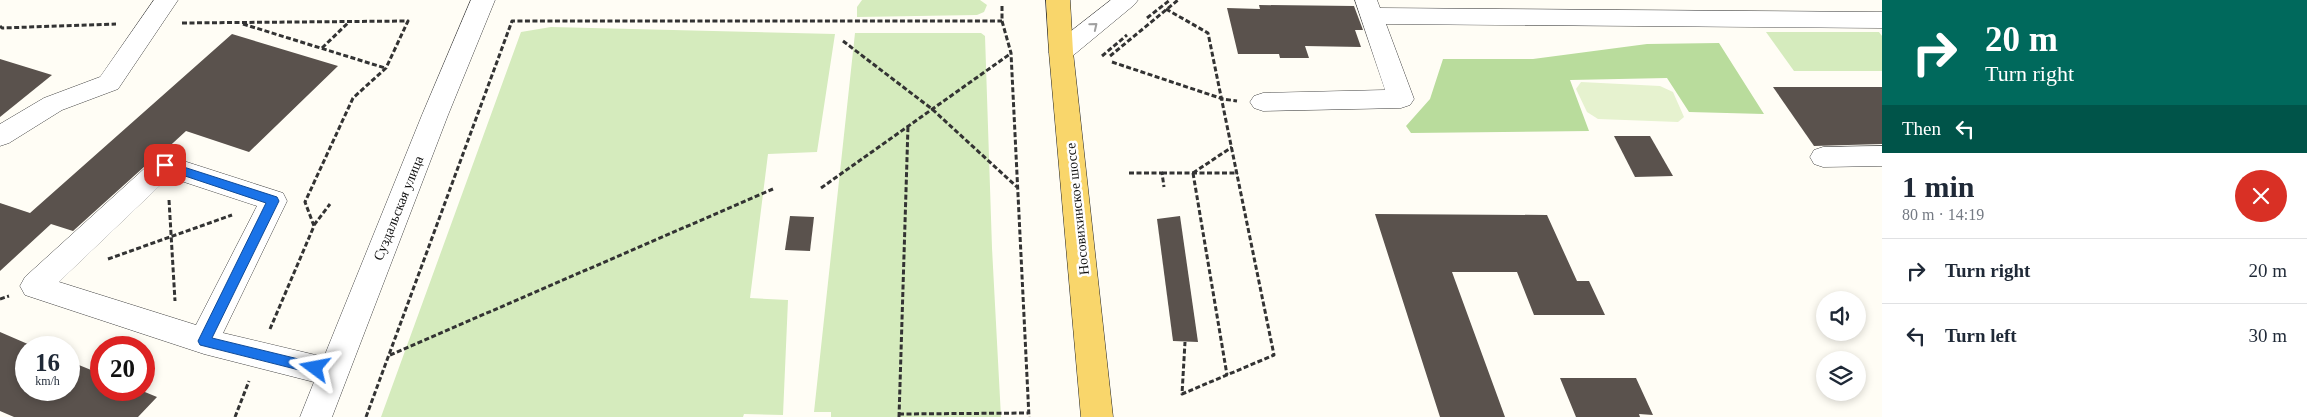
<!DOCTYPE html>
<meta charset="utf-8">
<style>
body{margin:0;font-family:Georgia,serif;background:#f6f6f7;color:#1f2937;height:100vh;display:flex;flex-direction:column;font-size:19px;white-space:nowrap}
*{box-sizing:border-box;margin:0}
p{font-size:16px;color:#747a83}
.icon{flex:none;width:28px;height:28px;fill:none;stroke:currentColor;stroke-width:2;stroke-linecap:round;stroke-linejoin:round}
.map{position:relative;flex:1;overflow:hidden}
.panel{display:flex;flex-direction:column;background:#fff;width:425px}
.panel>*{flex:none}
.hud{background:#00695c;color:#fff;overflow:hidden}
.buttons{position:absolute;left:1816px;top:291px;display:grid;gap:10px}
.buttons a{display:grid;place-items:center;width:50px;height:50px;border-radius:50%;background:#fff;box-shadow:0 2px 8px #0003;font-size:25px}
.speed{position:absolute;left:15px;top:336px;display:flex;gap:10px;font-size:25px;font-weight:700;text-align:center}
.speed>*{display:grid;place-content:center;width:65px;height:65px;border-radius:50%;background:#fff;box-shadow:0 2px 8px #0003;line-height:1}
.speed small{font-size:12px;font-weight:400}
.speed .limit{border:8px solid #d22;background:#fff;color:#111}
.pin{position:absolute;display:grid;place-items:center;width:42px;height:42px;color:#fff;margin:-21px;border-radius:10px;box-shadow:0 2px 8px #0006}
.me{position:absolute;width:55px;margin:-28px;rotate:283deg;stroke-linejoin:round;filter:drop-shadow(0 0 4px #0008)}
.turn{display:flex;align-items:center;gap:18px;height:105px;padding:0 20px;font-size:22px}
.turn .icon{width:65px;height:65px;stroke-width:2.5}
.turn b{display:block;font-size:35px;line-height:42px}
.then{display:flex;align-items:center;height:48px;padding:0 20px;background:#0003;gap:10px;font-size:19px}
.round{display:grid;place-items:center;flex:none;width:52px;height:52px;border-radius:26px;background:#f6f6f7}
.overview{display:flex;align-items:center;justify-content:space-between;height:85px;padding:0 20px}
h1{font-size:30px;font-weight:700;line-height:38px}
ul{padding:0;list-style:none}
li{display:flex;align-items:center;gap:15px;height:65px;padding:0 20px;border-top:1px solid #e0e1e3}
li div{flex:1}
li b{display:block;font-size:19px}
li em{font-style:normal}
main{display:flex;flex:1;min-height:0}
.map>svg:first-child{display:block}
.green{fill:#d5ebbd}
.forest{fill:#b9dc9c}
.pitch{fill:#e6f2cf}
.building{fill:#5a524d}
.lines{fill:none;stroke-linecap:round;stroke-linejoin:round}
.minor-casing{stroke:#444;stroke-width:1}
.major-casing{stroke:#222;stroke-width:1}
.path{stroke:#333;stroke-width:3;stroke-dasharray:5 2.5;stroke-linecap:butt}
.minor{fill:#fff;fill-rule:evenodd}
.major{fill:#f9d66b;fill-rule:evenodd}
.oneway{stroke:#a0a0a0}
.route{fill:#1a73e8;stroke:#114b97}
.labels{text-anchor:middle;stroke-width:5;stroke-linejoin:round;paint-order:stroke}
.street-label{font-size:14px;fill:#111;stroke:#fff}
</style>
<main>
<div class="map">
<svg width="1882" height="417" viewBox="0 0 1882 417">
<rect width="100%" height="100%" fill="#fffdf5"/>
<g class="green">
<path d="M862,0H980L987,5L984,12L977,15L857,17V7Z"/>
<path d="M551,27L835,34L817,152L768,154L750,298L788,300L783,415L744,414L743,417H381L521,32Z"/>
<path d="M1766,32H1879L1882,36V71H1794Z"/>
<path d="M855,33H981L985,36L992,248L1001,417H831V412H814Z"/>
</g>
<path class="forest" d="M1719,43L1764,114L1689,112L1667,78L1570,80L1589,131L1411,133L1406,126L1430,99L1443,59H1533L1647,44Z"/>
<path class="pitch" d="M1581,82L1660,86L1673,92L1684,117L1678,122L1598,119L1587,112L1576,89Z"/>
<g class="building">
<path d="M1259,5L1354,6L1363,30H1355L1361,47L1305,46L1309,58H1280L1279,54H1238L1227,8L1260,9Z"/>
<path d="M232,34L338,66L249,152L186,131L161,154L155,157L73,231L51,224L0,271V203L30,213Z"/>
<path d="M0,59L52,75L0,117Z"/>
<path d="M1773,87H1882V144L1814,146Z"/>
<path d="M1614,136H1650L1673,176L1635,177Z"/>
<path d="M1375,214L1547,215L1577,281H1589L1605,315H1534L1517,272H1452L1505,417H1440Z"/>
<path d="M790,216L814,217L810,251L785,250Z"/>
<path d="M1180,216L1198,342L1173,341L1157,219Z"/>
<path d="M0,332L37,348H26V390H69V361L101,374V390H140L157,397L138,417H14L0,411Z"/>
<path d="M1560,378H1636L1653,415L1639,414L1640,417H1576Z"/>
</g>
<g class="lines">
<defs>
<g id="minor">
<path d="M154,0H178L118,89L62,110L9,143L0,146V124L44,98L100,77Z"/>
<path d="M471,0H495L448,115L332,417H300L314,382L204,354L25,295L20,286L25,277L156,158L165,155L283,193L287,201L223,333L324,357L422,115ZM169,177L257,206L196,325L59,282Z"/>
<path d="M1111,0H1138L1134,5L1070,58L1061,60L1052,58L1049,52L1052,46Z"/>
<path d="M1355,0H1377L1380,8L1882,12V28L1386,24L1414,99L1410,105L1401,108L1263,111L1254,108L1250,102L1254,96L1263,93L1385,90Z"/>
<path d="M1882,146V166L1823,167L1814,164L1810,157L1814,150L1823,147Z"/>
</g>
<path id="major" d="M1046,0H1070L1073,52L1113,417H1081L1049,52Z"/>
</defs>
<use href="#minor" class="minor-casing"/>
<use href="#major" class="major-casing"/>
<g class="path">
<path d="M1002,6V21L1011,53L1029,417"/>
<path d="M1166,9L1208,33L1274,355L1182,394L1185,342"/>
<path d="M1147,18L1170,0"/>
<path d="M182,23L408,21L386,68L353,98L305,202L314,226L270,329"/>
<path d="M243,24L385,68"/>
<path d="M0,26L2,28L116,24"/>
<path d="M843,41L932,109L1017,187"/>
<path d="M322,48L350,21"/>
<path d="M1102,56L1127,35"/>
<path d="M1110,56L1178,0"/>
<path d="M1112,62L1223,99L1237,101"/>
<path d="M1129,173H1162L1164,187"/>
<path d="M1162,173H1238"/>
<path d="M1193,173L1227,375"/>
<path d="M1193,173L1232,147"/>
<path d="M821,188L1010,54"/>
<path d="M169,200L175,301"/>
<path d="M314,225L330,204"/>
<path d="M108,259L232,215"/>
<path d="M0,299L9,296"/>
<path d="M390,355L773,189"/>
<path d="M899,414L1028,413"/>
<path d="M235,417L249,381"/>
<path d="M366,417L512,21H1002"/>
<path d="M899,417L908,126"/>
</g>
<use href="#minor" class="minor"/>
<use href="#major" class="major"/>
</g>
<defs><path id="oneway-chevron" d="M-2-3.5L2.5 0L-2 3.5" fill="none" stroke-width="1.6" stroke-linecap="round" stroke-linejoin="round" transform="scale(1.25)"/></defs>
<use class="oneway" href="#oneway-chevron" transform="translate(1094 26) rotate(-39)"/>
<path class="route" d="M165,161L277,197L279,201L212,338L315,363L319,364L321,368L319,372L315,374L200,345L198,341L266,203L161,168L160,165Z"/>
<g class="labels">
<g class="street-label">
<text transform="translate(398 208) rotate(-68)" y="5">Суздальская улица</text>
<text transform="translate(1077 209) rotate(-96)" y="5">Носовихинское шоссе</text>
</g>
</g>
</svg>
<div class="buttons">
<a><svg class="icon" aria-label="sound" viewBox="0 0 24 24"><path d="M4 9h4l5-4v14l-5-4H4zM17 9q2 3 0 6"/></svg></a>
<a><svg class="icon" aria-label="layers" viewBox="0 0 24 24"><path d="M12 4l9 5-9 5-9-5zM3 14l9 5 9-5"/></svg></a>
</div>
<div class="speed"><div>16<small>km/h</small></div><div class="limit">20</div></div>
<div class="pin" style="left:165px;top:165px;background:#d93025"><svg class="icon" aria-label="arrive" viewBox="0 0 24 24"><path d="M6 21V4h12l-3 4 3 4H6"/></svg></div>
<svg class="me" style="left:315px;top:368px" viewBox="-20 -20 40 40"><path d="M0-17L14 15 0 8-14 15z" fill="#1a73e8" stroke="#fff" stroke-width="4"/></svg>
</div>
<section class="panel">
<div class="hud">
<div class="turn"><svg class="icon" aria-label="right" viewBox="0 0 24 24"><path d="M7 20v-9h11M14 6l5 5-5 5"/></svg><div><b>20 m</b>Turn right</div></div>
<div class="then">Then<svg class="icon" aria-label="left" viewBox="0 0 24 24"><path d="M17 20v-9H6M10 6l-5 5 5 5"/></svg></div>
</div>
<div class="overview"><div><h1>1 min</h1><p>80 m · 14:19</p></div><a class="round" style="background:#d93025;color:#fff"><svg class="icon" aria-label="close" viewBox="0 0 24 24"><path d="M6 6l12 12M18 6L6 18"/></svg></a></div>
<ul>
<li><svg class="icon" aria-label="right" viewBox="0 0 24 24"><path d="M7 20v-9h11M14 6l5 5-5 5"/></svg><div><b>Turn right</b></div><em>20 m</em></li>
<li><svg class="icon" aria-label="left" viewBox="0 0 24 24"><path d="M17 20v-9H6M10 6l-5 5 5 5"/></svg><div><b>Turn left</b></div><em>30 m</em></li>
</ul>
</section>
</main>
